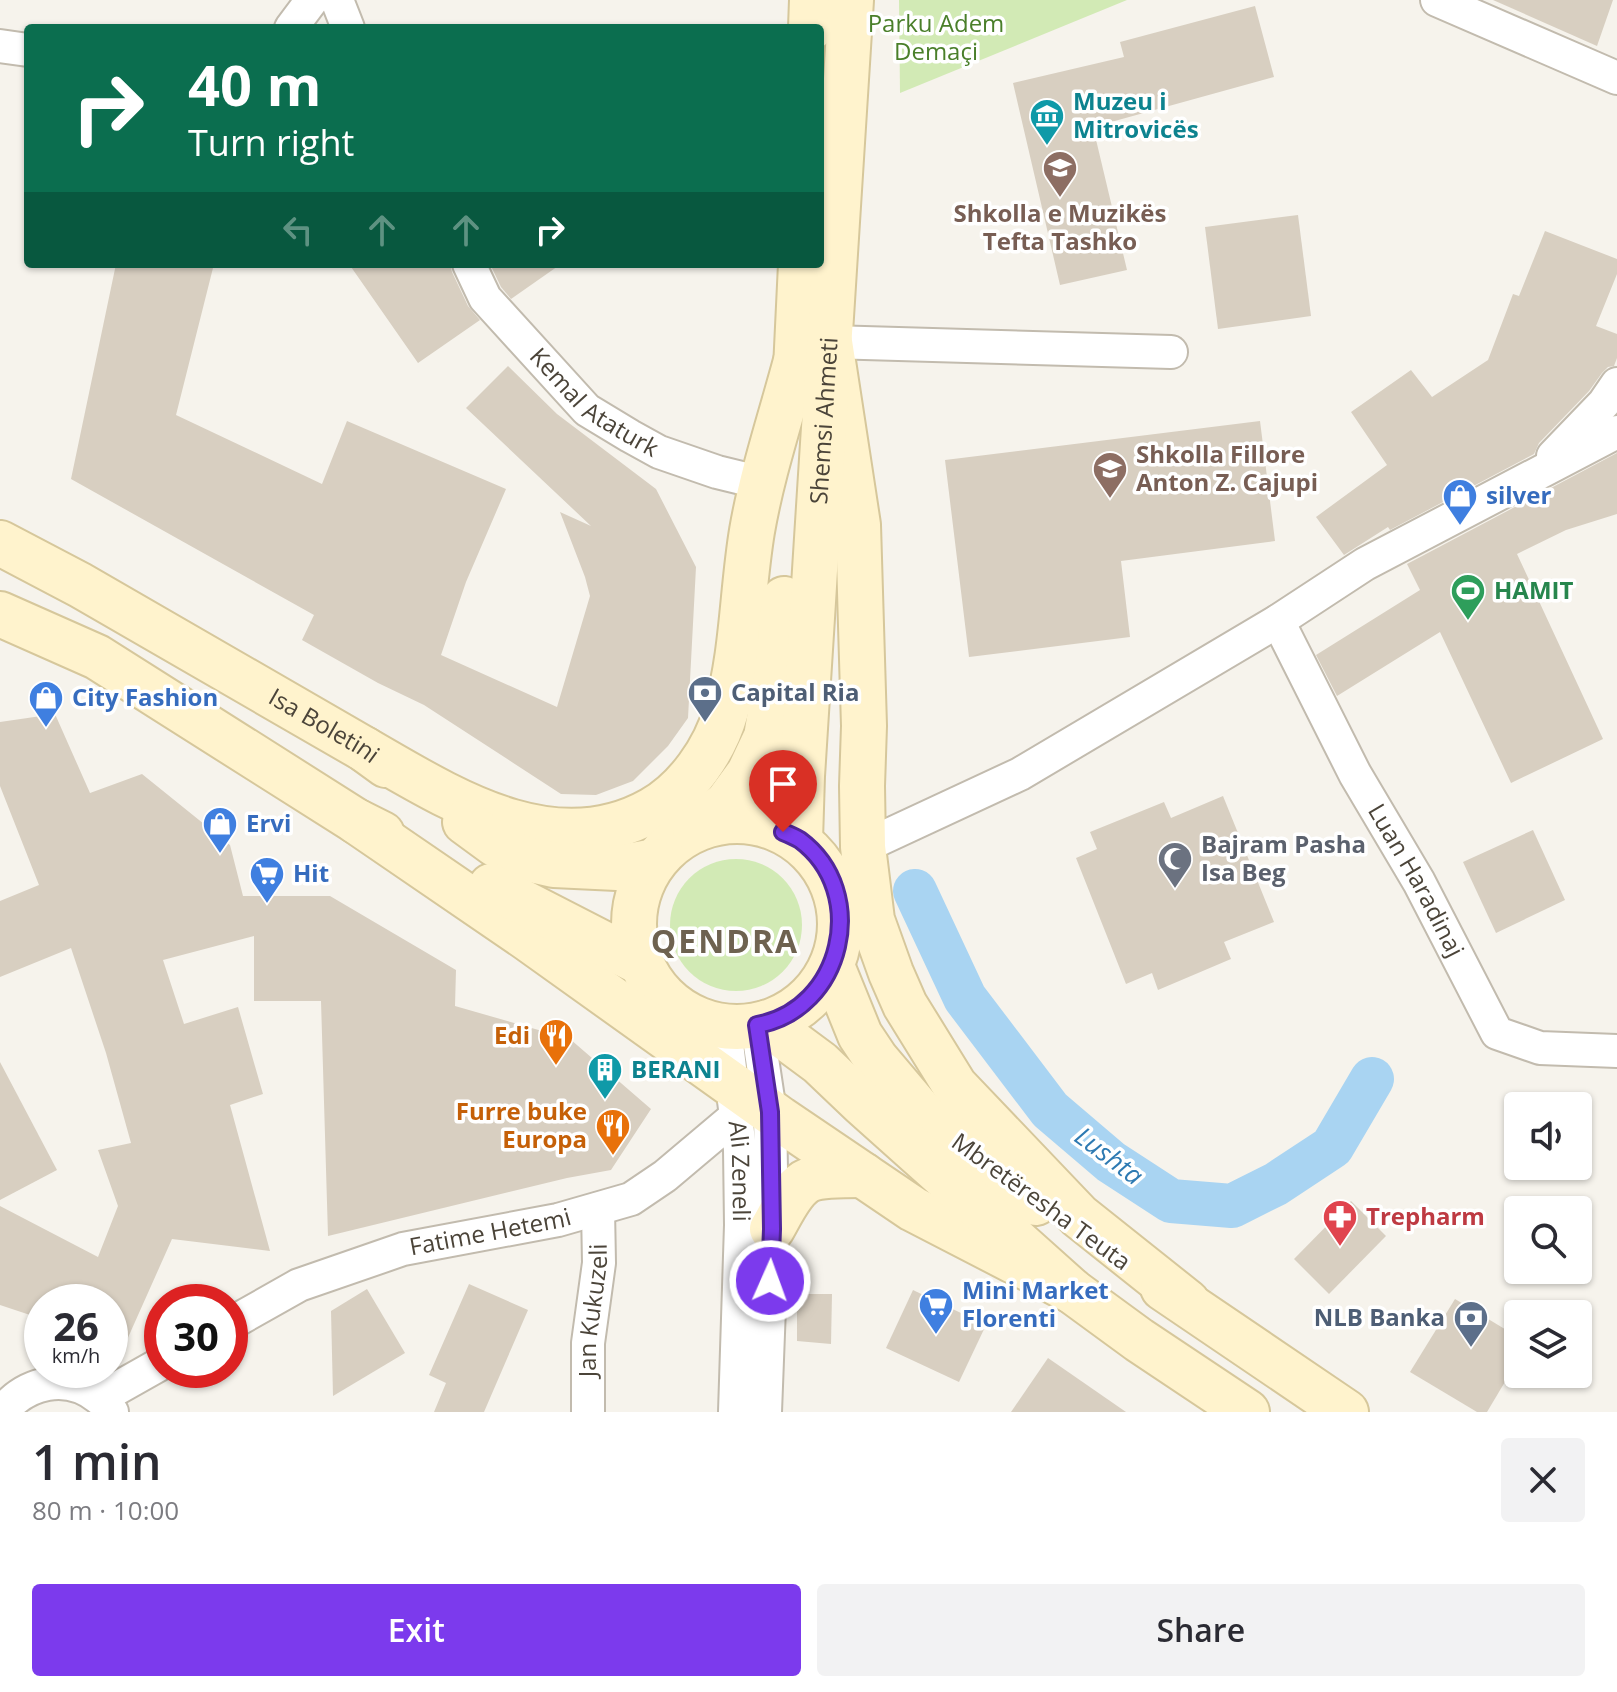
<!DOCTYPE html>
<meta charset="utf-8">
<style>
body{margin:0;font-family:"Open Sans",sans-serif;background:#f2f2f3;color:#2b2b33;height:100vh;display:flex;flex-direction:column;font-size:30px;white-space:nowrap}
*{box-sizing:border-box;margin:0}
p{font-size:26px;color:#7c7c81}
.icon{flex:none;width:44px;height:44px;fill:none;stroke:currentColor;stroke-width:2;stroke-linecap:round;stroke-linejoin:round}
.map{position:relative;height:1412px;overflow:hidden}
.details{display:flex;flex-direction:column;background:#fff;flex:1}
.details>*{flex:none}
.hud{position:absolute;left:24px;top:24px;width:800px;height:244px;border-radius:8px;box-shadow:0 2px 6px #0004;background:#0b6e4f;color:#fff;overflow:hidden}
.fabs{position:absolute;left:1504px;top:1092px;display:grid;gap:16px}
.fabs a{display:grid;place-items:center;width:88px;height:88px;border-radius:8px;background:#fff;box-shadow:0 2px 6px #0004;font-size:40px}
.speed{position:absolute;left:24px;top:1284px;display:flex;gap:16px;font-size:40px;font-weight:700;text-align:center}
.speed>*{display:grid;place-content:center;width:104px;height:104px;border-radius:50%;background:#fff;box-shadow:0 2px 6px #0004;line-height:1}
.speed small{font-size:20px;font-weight:400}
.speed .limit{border:12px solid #d22;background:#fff;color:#111}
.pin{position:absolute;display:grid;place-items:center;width:68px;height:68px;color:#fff;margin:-82px -34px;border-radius:50% 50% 50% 0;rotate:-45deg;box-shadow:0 0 8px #0007}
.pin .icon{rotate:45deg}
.me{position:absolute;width:88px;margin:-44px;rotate:2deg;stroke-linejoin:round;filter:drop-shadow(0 0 6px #0008)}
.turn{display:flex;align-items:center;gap:28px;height:168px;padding:0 32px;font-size:36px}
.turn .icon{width:104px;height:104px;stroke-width:2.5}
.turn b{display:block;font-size:56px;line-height:68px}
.lanes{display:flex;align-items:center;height:76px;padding:0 32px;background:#0003;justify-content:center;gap:40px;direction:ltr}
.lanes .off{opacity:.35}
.round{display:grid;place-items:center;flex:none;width:84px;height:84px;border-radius:8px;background:#f2f2f3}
.overview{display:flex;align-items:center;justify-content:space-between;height:136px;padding:0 32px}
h1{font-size:48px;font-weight:600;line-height:60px}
.button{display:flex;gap:16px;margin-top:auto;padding:16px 32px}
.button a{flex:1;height:92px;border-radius:8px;background:#7c3aed;color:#fff;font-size:32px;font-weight:600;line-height:92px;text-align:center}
.button a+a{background:#f2f2f3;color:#2b2b33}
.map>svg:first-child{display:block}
.green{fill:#d2eab5}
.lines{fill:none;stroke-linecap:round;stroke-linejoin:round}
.canal{stroke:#a9d4f2;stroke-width:44}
.building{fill:#d8cfc1}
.street-casing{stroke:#c2bbae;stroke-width:36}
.secondary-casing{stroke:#d6c79b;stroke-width:48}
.street{stroke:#fff;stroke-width:32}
.secondary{stroke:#fff3cd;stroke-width:44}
.route-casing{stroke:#51269a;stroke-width:20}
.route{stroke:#7c3aed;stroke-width:14}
.labels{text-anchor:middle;stroke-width:7;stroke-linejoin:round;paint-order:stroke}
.park-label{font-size:24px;fill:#4a7f2a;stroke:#fff}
.culture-label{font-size:24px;font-weight:bold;fill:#0d838f;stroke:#fff;text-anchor:start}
.education-label{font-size:24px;font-weight:bold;fill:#785e54;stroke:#fff}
.street-label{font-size:24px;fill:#4b4439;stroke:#fff}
.shop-label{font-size:24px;font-weight:bold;fill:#366cbe;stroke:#fff;text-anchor:start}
.leisure-label{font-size:24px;font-weight:bold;fill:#27864d;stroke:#fff;text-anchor:start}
.service-label{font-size:24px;font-weight:bold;fill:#4e5e75;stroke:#fff;text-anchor:start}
.worship-label{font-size:24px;font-weight:bold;fill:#5b616d;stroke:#fff;text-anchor:start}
.food-label{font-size:24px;font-weight:bold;fill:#c56008;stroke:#fff;text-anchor:end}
.health-label{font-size:24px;font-weight:bold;fill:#be3a42;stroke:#fff;text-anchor:start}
.water-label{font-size:26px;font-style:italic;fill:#2e7ab2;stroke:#fff}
.district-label{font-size:32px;font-weight:bold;letter-spacing:2px;fill:#6e6250;stroke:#fff}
</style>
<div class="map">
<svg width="1617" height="1412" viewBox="0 0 1617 1412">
<rect width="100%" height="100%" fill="#f6f3ec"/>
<g class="green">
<path d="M899,0H1127L900,93Z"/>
<circle cx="736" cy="925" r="66"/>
</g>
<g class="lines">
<path class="canal" d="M915,891L965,998L1050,1110L1111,1162L1171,1201L1232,1206L1276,1184L1332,1147L1372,1079"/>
</g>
<g class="building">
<path d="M1493,0H1613L1597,46Z"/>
<path d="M1255,6L1274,77L1093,127L1127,270L1060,285L1013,83L1124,57L1120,42Z"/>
<path d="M1298,215L1311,316L1218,329L1205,227Z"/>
<path d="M1545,231L1617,259V274L1596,326L1617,334V358L1614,366L1608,367L1602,373L1589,391L1539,443L1534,454L1390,530L1388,527L1344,555L1316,517L1387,465L1351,412L1411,370L1432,397L1488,360L1513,294L1519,296Z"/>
<path d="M116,264H214L176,415L322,484L347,421L506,489L466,582L441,655L557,707L590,596L585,577L560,512L591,526L466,408L508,366L557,414L656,489L696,567L688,718L668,746L633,781L596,795L561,794L424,705L378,683L302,640L314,615L71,479Z"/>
<path d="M349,264H450L452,272L468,306L480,320L418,363Z"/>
<path d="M490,264H561L511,299L501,287Z"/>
<path d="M1260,421L1275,541L1121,561L1130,637L969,657L945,460Z"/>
<path d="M1617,453V514L1566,530L1517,554L1603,739L1511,783L1440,632L1337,696L1316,655L1420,590L1407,564Z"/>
<path d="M55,714L90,793L142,774L230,845L243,896H330L456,970L455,1006L570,1039L651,1109L611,1170L567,1178L328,1236L321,1001H254V936L163,960L184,1024L238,1007L263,1094L230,1105L270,1251L172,1239L114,1369L110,1371V1302H42V1319L0,1305V1206L98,1257L118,1206L98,1150L131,1143L106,1053L71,948L0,977V901L39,885L0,786V722Z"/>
<path d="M1223,796L1274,922L1224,942L1231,959L1158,990L1152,973L1126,984L1076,858L1097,849L1090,832L1164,802L1171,818Z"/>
<path d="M1533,830L1565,900L1496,933L1463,862Z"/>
<path d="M0,1062L57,1170L0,1200Z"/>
<path d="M1351,1201L1386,1236L1329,1294L1294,1259Z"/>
<path d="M469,1284L528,1310L484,1412H434L446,1383L429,1375Z"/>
<path d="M367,1289L405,1353L333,1396L331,1311Z"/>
<path d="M913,1290L986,1325L959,1382L886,1348Z"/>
<path d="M797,1294H832L831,1344L797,1341Z"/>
<path d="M1455,1299L1518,1337V1360L1487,1412H1477L1410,1372Z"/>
<path d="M1048,1358L1126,1412H1011Z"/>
</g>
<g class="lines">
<defs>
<g id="street">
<path d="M337,0L348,28"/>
<path d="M1437,0L1617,78"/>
<path d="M291,28L312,0"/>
<path d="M0,46L28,50"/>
<path id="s1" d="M469,264L485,298L587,410L630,436L659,452L717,472L762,483"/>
<path d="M830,342L1171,352"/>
<path d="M1553,456L1604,403L1617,384"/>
<path id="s2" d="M1278,621L1355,774L1419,882L1497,1033L1540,1048L1617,1051"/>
<path d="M863,847L1020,774L1278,621L1365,564L1617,432"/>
<path d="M757,1025L770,1112L772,1229L765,1412"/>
<path id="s3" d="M725,1028L740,1149L741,1225L735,1412"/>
<path id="s4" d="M230,1324L299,1285L403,1249L558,1220L631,1199L665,1176L735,1117"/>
<path d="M100,1398L162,1363"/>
<path d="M2,1412C26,1382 67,1372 99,1398C104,1402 108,1407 112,1412"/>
<path id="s5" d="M588,1412V1343L599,1263L598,1209"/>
</g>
<g id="secondary">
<path d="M811,28L812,0"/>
<path d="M830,342L858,525L864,726L862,786L863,847L872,920L891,973L905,1005L955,1086L1079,1216L1187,1302"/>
<path d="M795,390L801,264"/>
<path id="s6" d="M0,543L80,585L364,749L386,765"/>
<path d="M0,614L97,657L356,821L382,834"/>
<path d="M364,749C449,798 553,866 652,810C687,790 715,750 726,711C743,652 742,591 752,531C762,473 781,417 796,361"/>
<circle cx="737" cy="924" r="103"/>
<path d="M356,821L527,938L780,1119L913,1209L1072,1291"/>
<path d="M465,822L495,844L523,858L554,865L617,868L654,861"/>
<path d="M695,829L727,803L749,773L766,737L777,671L784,599"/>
<path id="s7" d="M800,840L802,776L851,0"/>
<path d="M491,886L641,963"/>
<path d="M832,966L860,1035L876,1059L926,1118L1036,1203"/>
<path d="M766,1023L820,1063L862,1103L1072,1291L1139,1340L1247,1412"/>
<path d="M772,1229C781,1214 790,1192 805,1182C816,1175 849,1175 863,1175"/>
<path d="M1163,1288L1346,1412"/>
</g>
</defs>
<use href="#street" class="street-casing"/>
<use href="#secondary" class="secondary-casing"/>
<use href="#street" class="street"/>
<use href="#secondary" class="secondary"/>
</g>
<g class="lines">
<defs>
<path id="route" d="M770,1281L772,1229L770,1112L757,1025C843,1010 870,892 800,840C795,837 788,834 783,832"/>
</defs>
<use href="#route" class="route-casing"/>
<use href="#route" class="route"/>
</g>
<defs>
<symbol id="museum-pin" viewBox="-11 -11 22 30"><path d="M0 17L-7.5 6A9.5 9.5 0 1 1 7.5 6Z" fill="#0f9aa8" stroke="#fff"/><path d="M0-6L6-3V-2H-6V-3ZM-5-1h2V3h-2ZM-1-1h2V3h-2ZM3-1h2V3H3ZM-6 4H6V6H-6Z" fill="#fff"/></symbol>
<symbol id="school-pin" viewBox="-11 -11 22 30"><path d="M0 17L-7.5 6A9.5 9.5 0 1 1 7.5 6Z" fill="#8d6e63" stroke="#fff"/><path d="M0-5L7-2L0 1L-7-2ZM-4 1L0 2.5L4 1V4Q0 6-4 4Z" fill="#fff"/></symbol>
<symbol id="shop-pin" viewBox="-11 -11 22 30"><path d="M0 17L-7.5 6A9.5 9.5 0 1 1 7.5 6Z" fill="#3f7fe0" stroke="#fff"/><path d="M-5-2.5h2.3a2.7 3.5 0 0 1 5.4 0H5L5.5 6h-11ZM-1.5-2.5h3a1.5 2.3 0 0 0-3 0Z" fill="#fff"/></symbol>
<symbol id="stadium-pin" viewBox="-11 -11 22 30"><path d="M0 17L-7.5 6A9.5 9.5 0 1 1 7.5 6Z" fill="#2e9e5b" stroke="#fff"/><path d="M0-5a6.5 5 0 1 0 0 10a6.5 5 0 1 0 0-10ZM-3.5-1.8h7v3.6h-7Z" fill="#fff"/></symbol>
<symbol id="bank-pin" viewBox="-11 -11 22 30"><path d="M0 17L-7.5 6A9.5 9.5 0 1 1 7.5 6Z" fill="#5c6f8a" stroke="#fff"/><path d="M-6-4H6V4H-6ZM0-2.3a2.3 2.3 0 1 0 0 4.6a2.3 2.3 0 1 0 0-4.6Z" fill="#fff"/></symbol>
<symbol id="mosque-pin" viewBox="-11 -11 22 30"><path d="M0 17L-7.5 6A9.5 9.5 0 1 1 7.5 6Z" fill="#6b7280" stroke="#fff"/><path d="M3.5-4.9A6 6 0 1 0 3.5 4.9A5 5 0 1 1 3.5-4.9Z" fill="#fff"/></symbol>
<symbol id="supermarket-pin" viewBox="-11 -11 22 30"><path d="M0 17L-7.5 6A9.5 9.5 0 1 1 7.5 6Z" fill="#3f7fe0" stroke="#fff"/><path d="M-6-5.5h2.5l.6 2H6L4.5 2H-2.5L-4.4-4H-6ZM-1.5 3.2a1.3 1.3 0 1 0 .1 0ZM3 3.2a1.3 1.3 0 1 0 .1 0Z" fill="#fff"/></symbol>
<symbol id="restaurant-pin" viewBox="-11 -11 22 30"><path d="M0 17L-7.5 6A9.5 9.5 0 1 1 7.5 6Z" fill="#e8710a" stroke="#fff"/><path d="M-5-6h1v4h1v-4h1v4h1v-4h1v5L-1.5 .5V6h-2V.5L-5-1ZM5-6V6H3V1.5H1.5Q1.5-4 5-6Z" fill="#fff"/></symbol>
<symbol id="building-pin" viewBox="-11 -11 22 30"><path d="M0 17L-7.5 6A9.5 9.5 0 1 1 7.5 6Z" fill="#0f9aa8" stroke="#fff"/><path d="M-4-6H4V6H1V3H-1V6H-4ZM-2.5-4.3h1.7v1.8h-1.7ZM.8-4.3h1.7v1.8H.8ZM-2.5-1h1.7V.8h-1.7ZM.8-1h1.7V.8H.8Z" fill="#fff"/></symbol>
<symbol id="pharmacy-pin" viewBox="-11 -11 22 30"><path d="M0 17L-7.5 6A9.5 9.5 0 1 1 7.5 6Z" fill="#e0444e" stroke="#fff"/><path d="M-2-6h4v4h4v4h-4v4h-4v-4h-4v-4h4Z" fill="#fff"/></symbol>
</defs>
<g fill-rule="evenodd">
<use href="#museum-pin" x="1027" y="96" width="40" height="54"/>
<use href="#school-pin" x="1040" y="148" width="40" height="54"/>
<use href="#school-pin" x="1090" y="449" width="40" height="54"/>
<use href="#shop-pin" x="1440" y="476" width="40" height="54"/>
<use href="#stadium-pin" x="1448" y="571" width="40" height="54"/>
<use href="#bank-pin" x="685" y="673" width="40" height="54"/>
<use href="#shop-pin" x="26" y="678" width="40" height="54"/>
<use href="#shop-pin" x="200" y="804" width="40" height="54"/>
<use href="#mosque-pin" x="1155" y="839" width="40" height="54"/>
<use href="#supermarket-pin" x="247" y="854" width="40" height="54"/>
<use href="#restaurant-pin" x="536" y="1016" width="40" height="54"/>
<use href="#building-pin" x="585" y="1050" width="40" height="54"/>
<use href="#restaurant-pin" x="593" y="1106" width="40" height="54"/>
<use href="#pharmacy-pin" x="1320" y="1197" width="40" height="54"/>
<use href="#supermarket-pin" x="916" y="1285" width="40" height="54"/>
<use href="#bank-pin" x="1451" y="1298" width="40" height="54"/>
</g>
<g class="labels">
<g class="park-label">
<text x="936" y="32">Parku Adem<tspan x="936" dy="28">Demaçi</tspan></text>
</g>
<g class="culture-label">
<text x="1073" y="110">Muzeu i<tspan x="1073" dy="28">Mitrovicës</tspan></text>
<text x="631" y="1078">BERANI</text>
</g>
<g class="education-label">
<text x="1060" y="222">Shkolla e Muzikës<tspan x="1060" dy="28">Tefta Tashko</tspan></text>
<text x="1136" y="463" text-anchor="start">Shkolla Fillore<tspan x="1136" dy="28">Anton Z. Cajupi</tspan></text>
</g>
<g class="street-label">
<text dy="8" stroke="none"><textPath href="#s1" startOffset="190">Kemal Ataturk</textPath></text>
<text dy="8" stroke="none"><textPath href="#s7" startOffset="420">Shemsi Ahmeti</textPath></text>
<text dy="8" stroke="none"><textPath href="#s6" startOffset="372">Isa Boletini</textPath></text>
<text dy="8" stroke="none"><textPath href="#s2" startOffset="294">Luan Haradinaj</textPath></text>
<text dy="8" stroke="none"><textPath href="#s3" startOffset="144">Ali Zeneli</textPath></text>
<text transform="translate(1041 1202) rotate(36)" y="8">Mbretëresha Teuta</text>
<text dy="8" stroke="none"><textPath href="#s4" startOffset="278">Fatime Hetemi</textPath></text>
<text dy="8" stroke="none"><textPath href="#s5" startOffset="102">Jan Kukuzeli</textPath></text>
</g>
<g class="shop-label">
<text x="1486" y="504">silver</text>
<text x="72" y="706">City Fashion</text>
<text x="246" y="832">Ervi</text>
<text x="293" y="882">Hit</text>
<text x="962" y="1299">Mini Market<tspan x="962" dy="28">Florenti</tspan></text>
</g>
<g class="leisure-label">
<text x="1494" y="599">HAMIT</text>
</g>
<g class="service-label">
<text x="731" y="701">Capital Ria</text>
<text x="1445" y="1326" text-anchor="end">NLB Banka</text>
</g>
<g class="worship-label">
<text x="1201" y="853">Bajram Pasha<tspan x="1201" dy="28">Isa Beg</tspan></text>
</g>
<g class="food-label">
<text x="530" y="1044">Edi</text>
<text x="587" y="1120">Furre buke<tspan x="587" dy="28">Europa</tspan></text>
</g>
<g class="health-label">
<text x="1366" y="1225">Trepharm</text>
</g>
<g class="water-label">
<text transform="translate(1109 1156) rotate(37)" y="9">Lushta</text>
</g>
<g class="district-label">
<text x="725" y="953">QENDRA</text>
</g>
</g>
</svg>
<div class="fabs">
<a><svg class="icon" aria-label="sound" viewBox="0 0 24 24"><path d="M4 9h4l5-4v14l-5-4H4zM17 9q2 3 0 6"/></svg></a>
<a><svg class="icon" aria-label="search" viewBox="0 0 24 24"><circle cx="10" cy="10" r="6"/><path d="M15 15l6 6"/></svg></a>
<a><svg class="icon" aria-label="layers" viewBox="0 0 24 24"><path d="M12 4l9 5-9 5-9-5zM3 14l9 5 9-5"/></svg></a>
</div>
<div class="speed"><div>26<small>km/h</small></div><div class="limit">30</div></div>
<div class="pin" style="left:783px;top:832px;background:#d93025"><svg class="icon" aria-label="arrive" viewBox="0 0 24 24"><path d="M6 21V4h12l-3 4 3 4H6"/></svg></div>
<svg class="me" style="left:770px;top:1281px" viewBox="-20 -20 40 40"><circle r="17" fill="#7c3aed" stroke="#fff" stroke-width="3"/><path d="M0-11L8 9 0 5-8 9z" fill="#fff"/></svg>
<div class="hud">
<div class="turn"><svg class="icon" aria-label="right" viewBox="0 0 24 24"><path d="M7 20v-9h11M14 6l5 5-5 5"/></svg><div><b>40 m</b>Turn right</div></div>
<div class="lanes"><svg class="icon off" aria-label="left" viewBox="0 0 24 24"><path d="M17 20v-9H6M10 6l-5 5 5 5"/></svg><svg class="icon off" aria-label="ahead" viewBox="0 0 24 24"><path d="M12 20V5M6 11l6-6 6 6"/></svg><svg class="icon off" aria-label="ahead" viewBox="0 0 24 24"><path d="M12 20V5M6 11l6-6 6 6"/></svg><svg class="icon" aria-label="right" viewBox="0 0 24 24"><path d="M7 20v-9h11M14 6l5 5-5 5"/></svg></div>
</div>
</div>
<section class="details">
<div class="overview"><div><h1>1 min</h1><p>80 m · 10:00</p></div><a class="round"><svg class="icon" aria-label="close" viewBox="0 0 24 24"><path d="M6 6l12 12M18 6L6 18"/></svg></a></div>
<div class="button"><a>Exit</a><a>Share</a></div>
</section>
